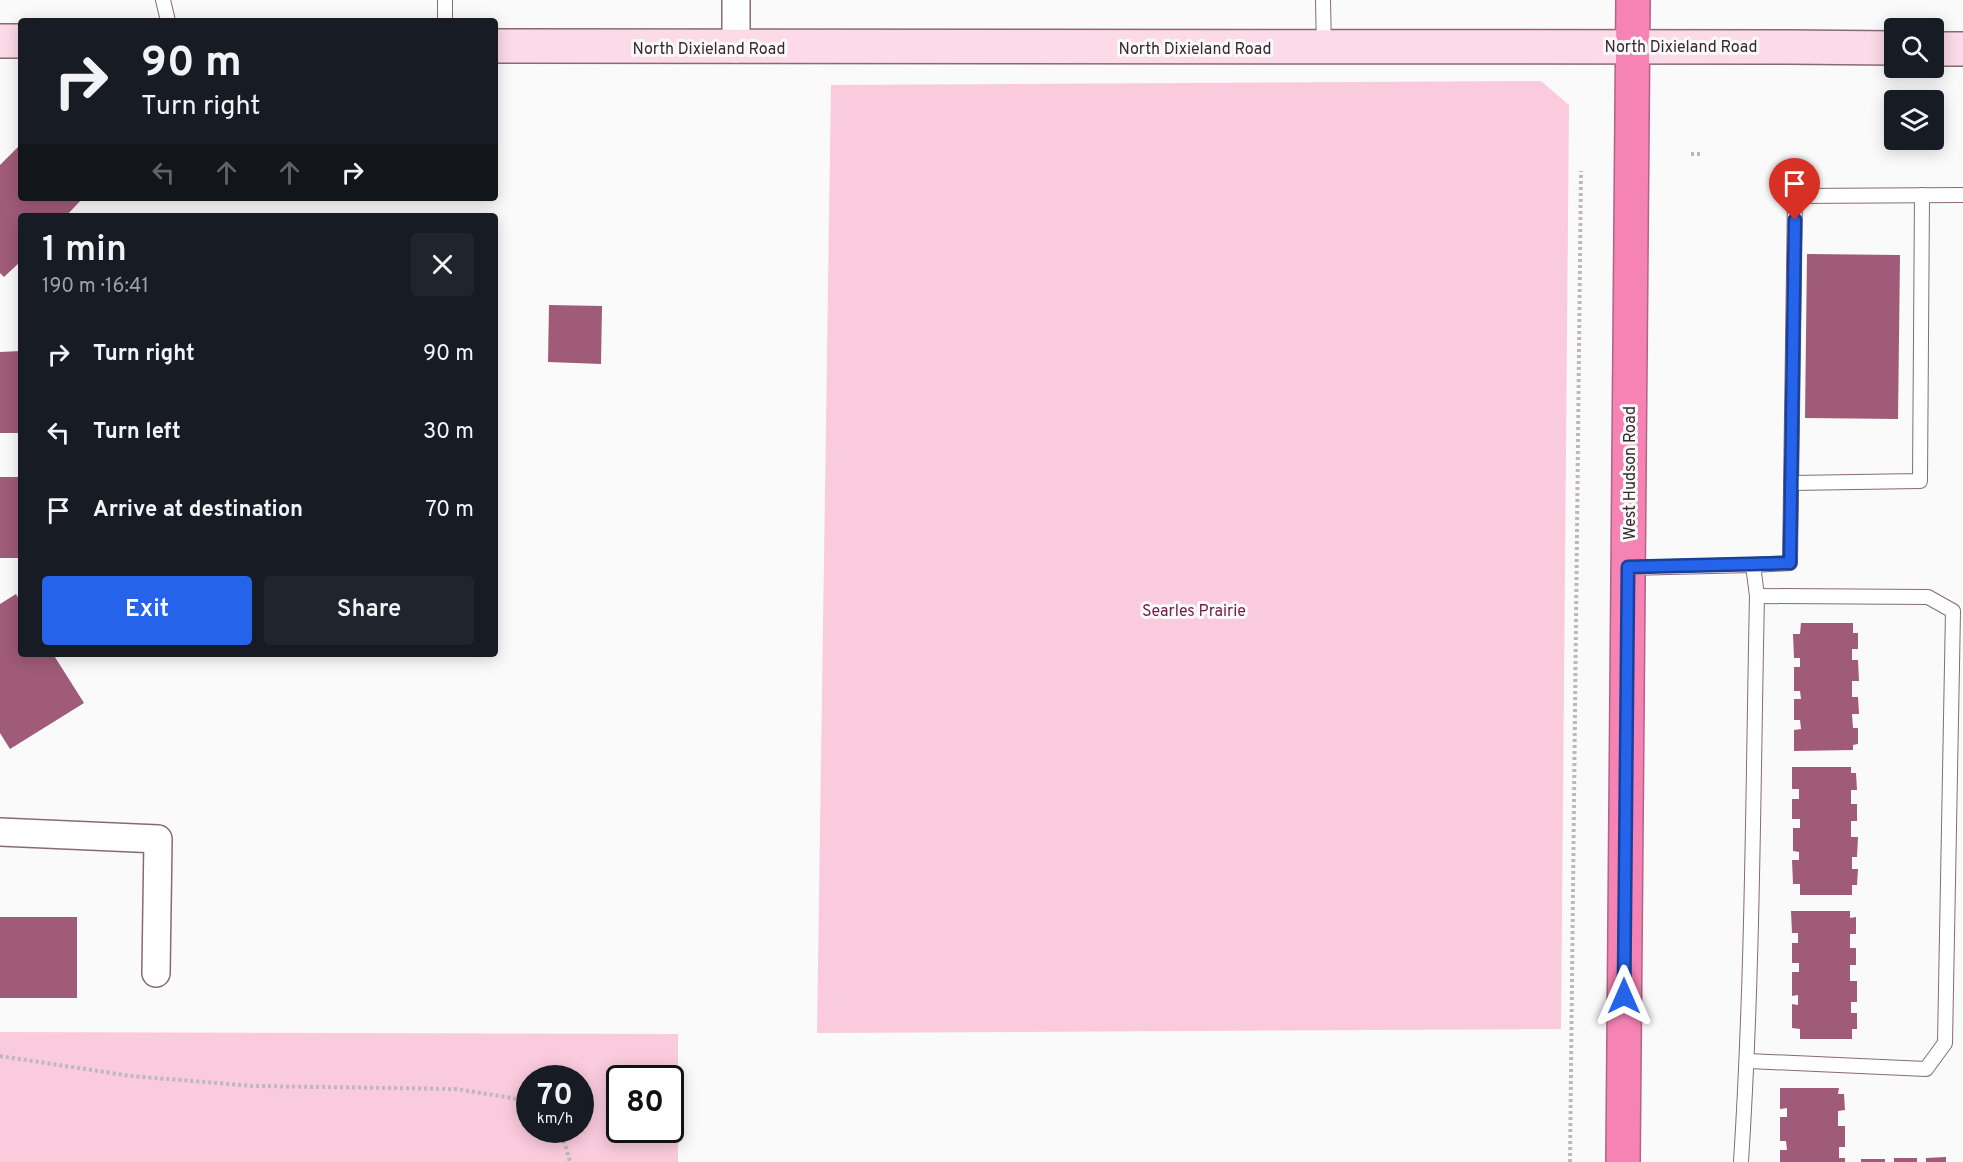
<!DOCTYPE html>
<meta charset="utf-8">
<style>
body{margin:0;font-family:Overpass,sans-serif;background:#20242c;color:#f1f3f6;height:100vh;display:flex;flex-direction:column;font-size:22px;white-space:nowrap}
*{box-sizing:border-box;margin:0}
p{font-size:20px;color:#9ea1a6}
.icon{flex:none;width:33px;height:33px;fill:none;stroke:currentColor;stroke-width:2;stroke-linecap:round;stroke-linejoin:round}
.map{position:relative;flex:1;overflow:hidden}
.panel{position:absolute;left:18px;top:213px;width:480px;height:444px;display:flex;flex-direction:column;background:#171b24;border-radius:6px;box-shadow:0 3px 15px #0003}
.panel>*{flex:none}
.hud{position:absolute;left:18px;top:18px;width:480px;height:183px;border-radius:6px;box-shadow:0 3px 15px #0003;background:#171b24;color:#f1f3f6;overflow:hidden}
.tools{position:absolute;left:1884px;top:18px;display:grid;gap:12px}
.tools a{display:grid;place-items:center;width:60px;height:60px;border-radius:6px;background:#171b24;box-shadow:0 3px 15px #0003;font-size:30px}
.speed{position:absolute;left:516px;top:1065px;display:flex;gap:12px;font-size:30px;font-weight:700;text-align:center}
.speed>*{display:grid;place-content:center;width:78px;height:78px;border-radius:50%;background:#171b24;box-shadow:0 3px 15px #0003;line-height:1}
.speed small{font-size:15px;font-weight:400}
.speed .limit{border:3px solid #111;border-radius:9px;background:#fff;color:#111}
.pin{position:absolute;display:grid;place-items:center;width:51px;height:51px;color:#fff;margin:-62px -26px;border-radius:50% 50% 50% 0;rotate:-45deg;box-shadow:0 0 6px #0007}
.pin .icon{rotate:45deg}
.me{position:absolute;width:66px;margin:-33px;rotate:0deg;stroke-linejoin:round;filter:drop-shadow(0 0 4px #0008)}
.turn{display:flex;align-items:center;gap:21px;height:126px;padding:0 24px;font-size:27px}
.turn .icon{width:78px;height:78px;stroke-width:2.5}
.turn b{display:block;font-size:42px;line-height:51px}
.lanes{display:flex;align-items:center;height:57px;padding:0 24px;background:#0003;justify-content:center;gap:30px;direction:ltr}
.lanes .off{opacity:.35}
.round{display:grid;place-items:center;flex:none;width:63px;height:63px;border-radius:6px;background:#20242c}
.summary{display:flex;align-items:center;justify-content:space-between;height:102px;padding:0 24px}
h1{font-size:36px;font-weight:600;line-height:45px}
.primary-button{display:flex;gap:12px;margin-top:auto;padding:12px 24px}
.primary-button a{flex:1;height:69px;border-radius:6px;background:#2563eb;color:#fff;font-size:24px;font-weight:600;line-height:69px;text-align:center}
.primary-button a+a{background:#20242c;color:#f1f3f6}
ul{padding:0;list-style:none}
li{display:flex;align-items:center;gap:18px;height:78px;padding:0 24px}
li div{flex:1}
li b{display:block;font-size:22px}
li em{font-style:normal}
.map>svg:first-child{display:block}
.green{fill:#facbdd;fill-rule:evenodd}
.building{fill:#9f5b78}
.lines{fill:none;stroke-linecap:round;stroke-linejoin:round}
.lane-casing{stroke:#886a75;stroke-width:16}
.street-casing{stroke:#886a75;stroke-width:30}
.secondary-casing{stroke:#886a75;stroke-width:36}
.highway-casing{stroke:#b26485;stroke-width:36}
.path{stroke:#bdb8ba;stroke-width:4;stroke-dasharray:3 3;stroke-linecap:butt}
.lane{stroke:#fff;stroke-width:14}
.street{stroke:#fff;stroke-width:27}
.secondary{stroke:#fcdae8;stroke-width:33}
.highway{stroke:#f583b4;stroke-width:33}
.route-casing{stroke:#184099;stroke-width:15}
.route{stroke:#2563eb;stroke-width:10}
.labels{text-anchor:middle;stroke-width:6;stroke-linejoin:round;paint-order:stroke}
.street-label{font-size:16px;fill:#37292e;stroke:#fafafa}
.park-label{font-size:16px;fill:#701b46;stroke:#fafafa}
</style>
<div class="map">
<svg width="1963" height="1162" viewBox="0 0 1963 1162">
<rect width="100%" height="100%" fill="#fafafa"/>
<g class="green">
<path d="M1541,81L1569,105L1561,1029L817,1033L831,85Z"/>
<path d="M0,1032L678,1034V1162H0ZM580,1078V1130H530V1078ZM620,1078H670V1130H620Z"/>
</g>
<g class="building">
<path d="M21,144V198H83L66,216H21V261L4,277L0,273V165Z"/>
<path d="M1807,254L1900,255L1898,419L1805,418Z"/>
<path d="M549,305L602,306L601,364L548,362Z"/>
<path d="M21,351V433H0V352Z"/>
<rect x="0" y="477" width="21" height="81"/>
<path d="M16,594L21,603V654H53L84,703L10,749L0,733V604Z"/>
<path d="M1801,623H1853V633H1858V649H1852V660H1858L1859,681H1852V697H1858L1859,714H1852L1853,728H1858V744L1853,745V750L1794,751V730L1801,729L1800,720H1794V699H1801L1800,691H1794V667H1800V658H1794L1793,634H1800Z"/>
<path d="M1792,767H1851V773H1856L1857,790H1851V804H1857V821H1851V837H1858L1857,857H1852V869H1858L1857,885H1852V895H1800V884H1793L1792,860H1799V852L1793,851V828H1800V819H1792V799H1799V789H1792Z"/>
<path d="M1791,911H1850V918L1856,917V934H1850V948H1856V965H1850V981H1857V1002H1851V1013H1857V1029H1852V1039H1800V1029L1792,1028V1004L1798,1005V995L1792,996V972H1799V963H1792V943H1798V933H1792Z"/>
<rect x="0" y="917" width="77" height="81"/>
<path d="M1780,1088H1839L1838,1094H1844L1845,1110L1838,1111V1126H1845V1147H1839V1158H1845V1162H1780V1150H1787L1786,1141H1780V1117H1787V1108L1780,1109Z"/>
<path d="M1946,1157V1162H1926V1158Z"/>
<rect x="1894" y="1158" width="23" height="4"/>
<rect x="1861" y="1159" width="24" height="3"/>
</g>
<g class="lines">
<defs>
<g id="lane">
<path d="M163,0L168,21"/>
<path d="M1323,0L1324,48"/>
<path d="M445,21V0"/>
<path d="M1791,483L1920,481L1922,195"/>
<path d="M1753,565L1790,563L1795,196L1963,195"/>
<path d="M1628,568L1753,565L1757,596C1753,784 1753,974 1741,1162"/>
<path d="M1748,1061L1926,1069L1945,1043L1953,611L1928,597L1757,596"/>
</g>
<g id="street">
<path d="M736,49V0"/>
<path d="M0,832L158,839L156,973"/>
</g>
<g id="secondary">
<path d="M0,41H21"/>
<path d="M495,46C962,51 1428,43 1894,48"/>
<path d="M1934,49H1963"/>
</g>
<path id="highway" d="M1623,1162L1633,0"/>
</defs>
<use href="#lane" class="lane-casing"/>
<use href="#street" class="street-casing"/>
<use href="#secondary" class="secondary-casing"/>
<use href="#highway" class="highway-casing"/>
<g class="path">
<path d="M1691,154H1701"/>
<path d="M0,1056L131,1076L254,1086L456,1089L512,1098L530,1103"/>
<path d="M558,1130L565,1144L570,1162"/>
<path d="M1570,1162L1581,171"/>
</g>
<use href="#lane" class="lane"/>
<use href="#street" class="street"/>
<use href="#secondary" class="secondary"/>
<use href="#highway" class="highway"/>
</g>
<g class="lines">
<defs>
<path id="route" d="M1624,996L1628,567L1790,563L1795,220"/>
</defs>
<use href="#route" class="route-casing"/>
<use href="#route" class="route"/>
</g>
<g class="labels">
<g class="street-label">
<text x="1681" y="52">North Dixieland Road</text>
<text x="709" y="54">North Dixieland Road</text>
<text x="1195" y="54">North Dixieland Road</text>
<text transform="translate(1629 473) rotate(-90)" y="6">West Hudson Road</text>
</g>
<g class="park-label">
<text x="1194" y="616">Searles Prairie</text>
</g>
</g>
</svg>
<div class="tools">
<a><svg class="icon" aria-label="search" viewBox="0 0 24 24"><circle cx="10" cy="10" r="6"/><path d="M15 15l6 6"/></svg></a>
<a><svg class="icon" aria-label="layers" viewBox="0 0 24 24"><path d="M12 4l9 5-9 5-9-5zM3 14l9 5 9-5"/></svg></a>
</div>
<div class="speed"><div>70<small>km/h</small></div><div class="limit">80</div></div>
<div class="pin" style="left:1795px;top:220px;background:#d93025"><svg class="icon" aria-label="arrive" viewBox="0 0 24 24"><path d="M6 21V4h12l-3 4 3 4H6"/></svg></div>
<svg class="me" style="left:1624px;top:996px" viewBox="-20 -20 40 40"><path d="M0-17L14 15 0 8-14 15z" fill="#2563eb" stroke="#fff" stroke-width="4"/></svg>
<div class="hud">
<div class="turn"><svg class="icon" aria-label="right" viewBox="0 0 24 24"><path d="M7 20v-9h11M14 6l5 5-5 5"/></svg><div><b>90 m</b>Turn right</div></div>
<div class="lanes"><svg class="icon off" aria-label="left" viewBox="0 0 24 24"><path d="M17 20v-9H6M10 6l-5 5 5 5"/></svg><svg class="icon off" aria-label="ahead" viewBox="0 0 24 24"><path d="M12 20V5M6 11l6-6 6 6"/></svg><svg class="icon off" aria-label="ahead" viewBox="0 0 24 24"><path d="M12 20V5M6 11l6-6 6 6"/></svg><svg class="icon" aria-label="right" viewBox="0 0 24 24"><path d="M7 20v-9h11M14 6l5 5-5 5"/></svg></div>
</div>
<section class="panel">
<div class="summary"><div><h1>1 min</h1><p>190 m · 16:41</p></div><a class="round"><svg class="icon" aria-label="close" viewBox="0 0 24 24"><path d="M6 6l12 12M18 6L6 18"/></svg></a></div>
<ul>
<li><svg class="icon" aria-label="right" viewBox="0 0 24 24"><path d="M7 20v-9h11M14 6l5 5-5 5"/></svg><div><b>Turn right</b></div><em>90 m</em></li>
<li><svg class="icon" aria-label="left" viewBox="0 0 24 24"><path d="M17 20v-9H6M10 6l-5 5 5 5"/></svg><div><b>Turn left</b></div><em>30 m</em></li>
<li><svg class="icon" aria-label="arrive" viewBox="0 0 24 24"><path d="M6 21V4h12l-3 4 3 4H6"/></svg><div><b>Arrive at destination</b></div><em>70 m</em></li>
</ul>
<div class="primary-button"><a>Exit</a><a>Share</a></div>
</section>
</div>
